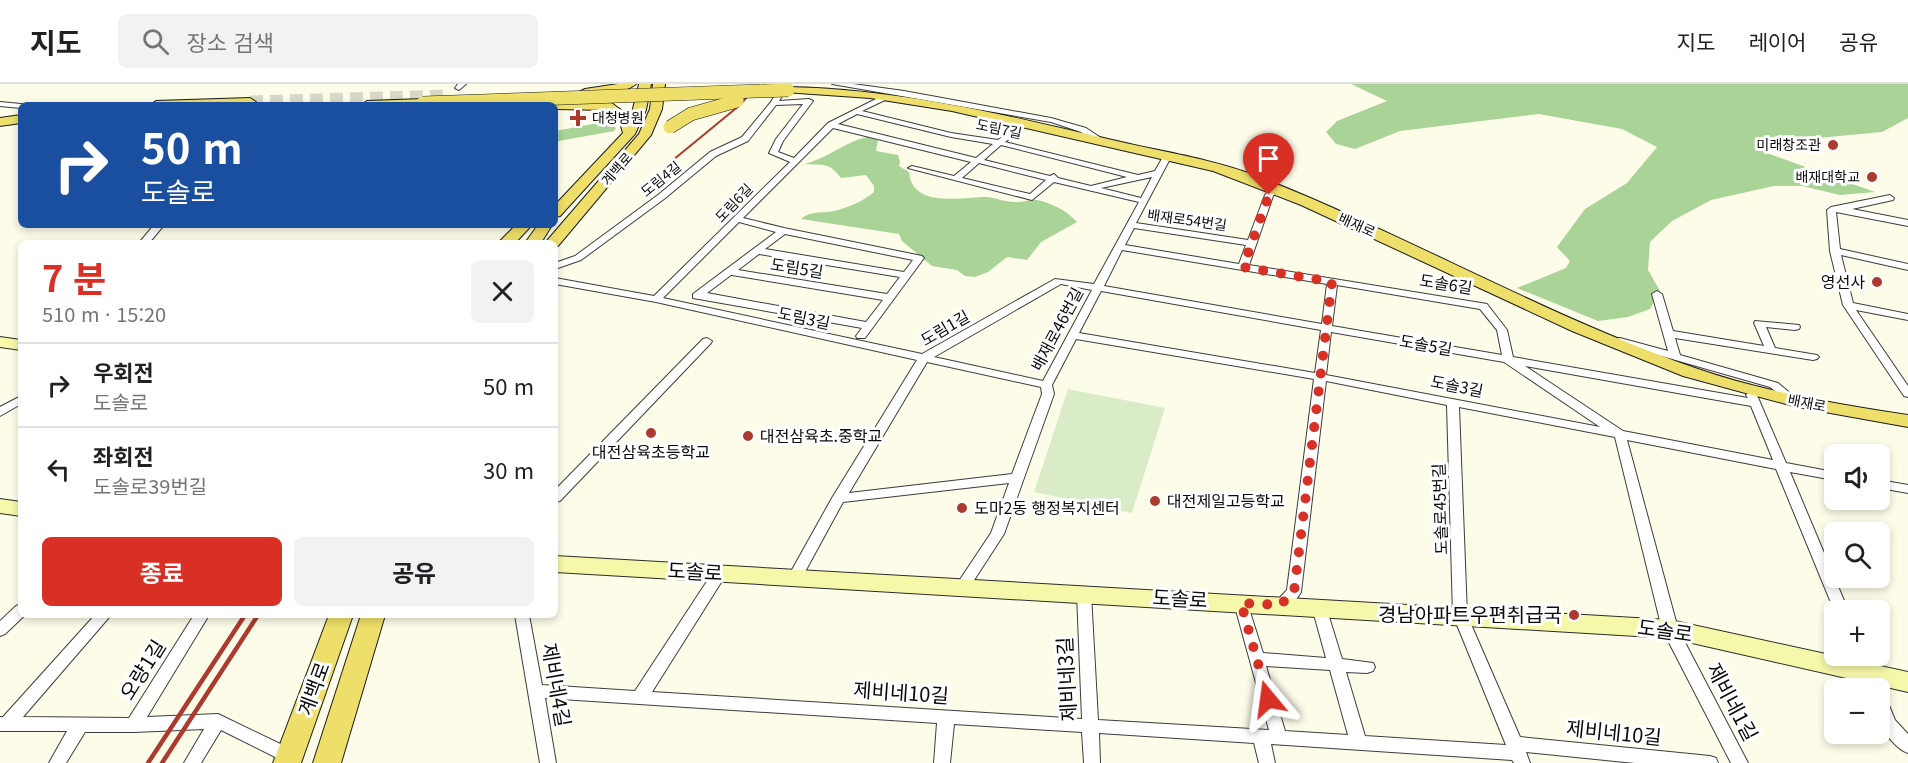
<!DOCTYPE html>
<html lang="ko">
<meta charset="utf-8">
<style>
body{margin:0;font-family:Georgia,"Noto Sans KR",serif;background:#f2f2f2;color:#202124;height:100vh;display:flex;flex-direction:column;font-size:22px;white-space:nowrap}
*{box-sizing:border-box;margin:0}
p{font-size:20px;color:#757577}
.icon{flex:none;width:33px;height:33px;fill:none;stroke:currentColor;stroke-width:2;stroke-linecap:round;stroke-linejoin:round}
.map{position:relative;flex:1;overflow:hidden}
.side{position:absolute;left:18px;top:156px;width:540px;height:378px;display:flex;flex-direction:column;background:#fff;border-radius:9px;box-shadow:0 3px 9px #0003}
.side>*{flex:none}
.guide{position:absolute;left:18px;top:18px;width:540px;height:126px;border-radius:9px;box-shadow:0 3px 9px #0003;background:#1a4fa0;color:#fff;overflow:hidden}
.controls{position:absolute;left:1824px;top:360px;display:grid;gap:12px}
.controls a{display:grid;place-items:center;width:66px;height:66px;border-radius:9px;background:#fff;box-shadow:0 3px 9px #0003;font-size:30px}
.pin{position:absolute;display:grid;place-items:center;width:51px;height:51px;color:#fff;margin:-62px -26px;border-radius:50% 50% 50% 0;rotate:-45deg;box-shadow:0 0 6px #0007}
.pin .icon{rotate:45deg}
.me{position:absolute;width:66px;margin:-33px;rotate:344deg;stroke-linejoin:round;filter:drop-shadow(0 0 4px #0008)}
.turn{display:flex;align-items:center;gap:21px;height:126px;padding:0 24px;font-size:27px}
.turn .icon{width:78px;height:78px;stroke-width:2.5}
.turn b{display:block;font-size:42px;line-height:51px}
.round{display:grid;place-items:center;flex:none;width:63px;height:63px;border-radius:9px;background:#f2f2f2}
.headline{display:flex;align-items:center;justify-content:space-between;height:102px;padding:0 24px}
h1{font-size:36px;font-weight:700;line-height:45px;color:#d93025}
.action{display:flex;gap:12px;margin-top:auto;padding:12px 24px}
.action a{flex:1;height:69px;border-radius:9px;background:#d93025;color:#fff;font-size:24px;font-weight:700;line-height:69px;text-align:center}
.action a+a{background:#f2f2f2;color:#202124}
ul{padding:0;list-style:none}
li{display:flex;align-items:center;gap:18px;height:84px;padding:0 24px;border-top:2px solid #e0e0e0}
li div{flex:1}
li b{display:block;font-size:22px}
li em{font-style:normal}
header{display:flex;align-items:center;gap:36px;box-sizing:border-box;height:84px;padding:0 30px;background:#fff;border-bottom:2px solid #e0e0e0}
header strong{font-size:28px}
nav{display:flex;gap:33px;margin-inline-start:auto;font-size:21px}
.search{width:420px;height:54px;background:#f2f2f2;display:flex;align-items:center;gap:15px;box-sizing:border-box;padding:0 21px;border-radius:9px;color:#757577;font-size:22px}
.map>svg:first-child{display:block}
.forest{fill:#aad397}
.pitch{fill:#daecc7}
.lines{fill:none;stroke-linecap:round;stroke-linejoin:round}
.primary-tunnel{stroke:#d9d8c8;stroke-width:13;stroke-dasharray:13 7;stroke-linecap:butt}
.street-casing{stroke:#3d3d3d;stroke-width:2}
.secondary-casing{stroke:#2c2c2c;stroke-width:2}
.primary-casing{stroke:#1b1b1b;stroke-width:2}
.street{fill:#fff;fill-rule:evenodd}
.secondary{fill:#f6f8a9;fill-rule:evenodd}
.primary{fill:#eddf69;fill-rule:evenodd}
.rail-far1{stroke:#ad3a2e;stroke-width:2}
.rail{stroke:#ad3a2e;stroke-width:4.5}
.primary-bridge-casing{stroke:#1b1b1b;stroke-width:14;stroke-linecap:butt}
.primary-bridge{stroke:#eddf69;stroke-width:13}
.route{stroke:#d93025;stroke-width:10;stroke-dasharray:0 18}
.poi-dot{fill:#ad3a2e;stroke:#fff;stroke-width:2}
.labels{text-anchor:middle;stroke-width:6;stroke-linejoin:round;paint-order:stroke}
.far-poi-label{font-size:14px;fill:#0a0a0a;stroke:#fff;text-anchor:end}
.far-street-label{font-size:14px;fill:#0a0a0a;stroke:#fff}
.street-label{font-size:16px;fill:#0a0a0a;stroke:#fff}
.poi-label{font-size:16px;fill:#0a0a0a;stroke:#fff;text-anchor:start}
.near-street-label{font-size:20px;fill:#0a0a0a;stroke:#fff}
.near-poi-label{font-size:20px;fill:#0a0a0a;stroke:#fff;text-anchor:end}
</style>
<header>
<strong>지도</strong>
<div class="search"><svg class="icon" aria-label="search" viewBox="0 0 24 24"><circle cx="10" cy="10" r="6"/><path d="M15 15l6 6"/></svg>장소 검색</div>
<nav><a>지도</a><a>레이어</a><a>공유</a></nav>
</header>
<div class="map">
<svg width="1908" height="679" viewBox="0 0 1908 679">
<rect width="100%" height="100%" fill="#fdfce9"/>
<g class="forest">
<path d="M1351,0H1908V34L1882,48L1766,59L1764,68L1875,108L1840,111L1802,102H1774L1711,116L1672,137L1650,158L1648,186L1660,207L1650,225L1628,233L1598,237L1517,204L1566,184L1570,177L1557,163L1585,125L1627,99L1657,63L1622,45L1539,30L1400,47L1355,65L1336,60L1326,48L1337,37L1387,17Z"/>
<path d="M598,39L610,40L616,44L614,47L559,57L555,60V47Z"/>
<path d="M867,53L878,56L876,67L898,71L900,78L899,82L909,88C912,125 963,113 987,113C997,114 1005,118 1014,118C1022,119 1030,115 1037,116C1052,119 1067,127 1077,138L1041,158L1027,176L1007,173L988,188L975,193L965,192L957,186L932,182L902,157L899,150L801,135C811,126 821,130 834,127C847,124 864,117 874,108V102L866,91L841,94C828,77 824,82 805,80C827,74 845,58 867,53Z"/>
</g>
<path class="pitch" d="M1068,305L1165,324L1132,429L1034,408Z"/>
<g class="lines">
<path class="primary-tunnel" d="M250,18L447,12"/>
<defs>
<g id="street">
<path d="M458,0H466L459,6L455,4Z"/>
<path d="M781,0H789L779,17L809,15L813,17L783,57L778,68L794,74L828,39L884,11L888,13L887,15L862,27L951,49L998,56L1022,38H1025V42L1005,58L1138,91L1155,87L1164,71H1167L1171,73L1136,139L1248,156L1265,111L1271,103H1277L1278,105L1273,112L1249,181L1487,220L1507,246L1513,273L1748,314L1746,311L1748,309H1756L1786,379L1834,388V396L1790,388L1848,526L1834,528V526L1776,385L1627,356L1678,545L1748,679H1731L1662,545L1615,353L1459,323L1467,531L1520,653L1710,672L1716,674L1718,679H1635L1526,668L1530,679H1514L1512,676L1271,660L1275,679H1259L1254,659L1099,649L1100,679H1084L1082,648L954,640L950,679H934L937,639L545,614L556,679H540L515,531H529L542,601L635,607L715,485L720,484L725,485L727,489L652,608L1082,635L1077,510L1079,506L1084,505L1089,506L1091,510L1098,636L1269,646L1234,519L1236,515L1241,514L1246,515L1263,569L1326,574L1312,523L1314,519L1319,517L1324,519L1326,523L1342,575L1373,579L1375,583L1373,587L1367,589L1346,588L1365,652L1506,661L1453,531L1447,321L1326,297L1301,508C1296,517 1286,528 1275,525L1273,521L1287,506L1314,295L1076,255L1052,301L1054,310L1004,450L967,507L962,508L957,507L955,503L991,449L1009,399L843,418L800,497L795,498L790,497L788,493L832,414L917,276L656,218L555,200V194L654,212L790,78L769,69L776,55L803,20L776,21L748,57L716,72L664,115L581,176L555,185V179L575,172L658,111L710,68L742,53L771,18ZM857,30L951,53L993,60L976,74L838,40ZM833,44L971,78L954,92L912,82L908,84L1032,116L1054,98L1139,118L1094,200L1055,195L922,270L663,214L739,138L776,148L693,210V214L862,244L856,252L857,254H865L924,174L922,172L784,144L743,134ZM1001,61L1127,93L1091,102L1058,94L1054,90L1050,92L984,76ZM979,79L1046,96L1030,110L962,94ZM1152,93L1141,114L1101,104ZM1134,144L1246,161L1239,180L1125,161ZM785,150L913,176L904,188L765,165ZM1122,166L1327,200L1322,240L1104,202ZM759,170L900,193L887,210L738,186ZM731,191H732L883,216L866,238L707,209ZM1061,200L1092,206L1043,297L934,273ZM1337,201L1480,225L1497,246L1502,271L1332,242ZM1101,207L1321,246L1315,289L1079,249ZM1331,248L1504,278L1600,343L1326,291ZM927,278L1041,303L1042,310L1012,390L849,409ZM1525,282L1751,322L1773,376L1623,347ZM1266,582L1330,586L1348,651L1285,647Z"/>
<path d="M832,0H853L904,7L1051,34L1086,44L1107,58L1100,60L1081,48L1051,38Z"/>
<path d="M0,18L21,20L24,21H21V24L0,22Z"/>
<path d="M1890,111L1894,114L1893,116L1852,125L1908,136V142L1836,128L1840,165L1908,180V186L1841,171L1853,219L1908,230V236L1856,226L1908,302V313L1904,312L1843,221L1830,167L1827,126L1831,123Z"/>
<path d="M154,141H164L149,159H139Z"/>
<path d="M1657,207L1662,210L1673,247L1764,262L1754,239L1755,237L1799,241L1800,243L1799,245L1795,246L1766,243L1775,264L1817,271L1819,273L1817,275L1813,276L1675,254L1680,271L1778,299L1797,315L1799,317L1797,319H1789L1770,303L1616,259L1615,257L1616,255L1620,254L1668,267L1652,210Z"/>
<path d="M707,254L712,257L711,259L560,417L555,418V406L703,255Z"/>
<path d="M21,312V320L0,332V323Z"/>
<path d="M1880,396L1908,401V409L1880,404Z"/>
<path d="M21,520V531H25L5,550L0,552V537L16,522Z"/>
<path d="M95,531H111L23,633L129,634L194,531H209L147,633L218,630L295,667L297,672L295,677L290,679L283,677L221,646L201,679H184L204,645L134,648H85L66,679H49L67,647H0V633H3Z"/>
<path d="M1853,572H1867L1882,604L1880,609V604H1866Z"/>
<path d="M1880,612L1886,614L1895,636L1908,650V669C1898,666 1882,648 1880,637C1878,630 1879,619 1880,612Z"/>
</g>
<g id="secondary">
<path d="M0,253L21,256V266L0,263Z"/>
<path d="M0,415L21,418V432L0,429Z"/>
<path d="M555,472L1670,536L1908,588V608L1670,554L555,488Z"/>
</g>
<g id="primary">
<path d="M618,0H636C625,9 591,17 579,8L585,5Z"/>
<path d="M639,0H651L646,26L635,50L560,132L555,133V121L623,49L619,35L607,26L555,25V21H544L550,17L610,18L631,33Z"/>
<path d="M653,0H665L662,25L651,51L558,162L555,163V159H545L639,50L650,25Z"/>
<path d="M788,3C897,5 1002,30 1108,55C1157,67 1209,74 1257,92C1405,150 1544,231 1695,284C1764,308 1836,320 1908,331V343L1797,323L1683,292L1572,247L1301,121L1213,87L952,27L870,14L784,8V4Z"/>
<path d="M250,14L256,18L254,21H150L156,17Z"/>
<path d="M423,15L427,16L428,21H361L367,17Z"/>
<path d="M21,31V39L0,42V34Z"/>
<path d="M516,141H532L515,159H498Z"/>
<path d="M538,141H552L541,159H525Z"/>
<path d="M329,531H353L301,679H273Z"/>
<path d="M361,531H385L341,679H313Z"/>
</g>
</defs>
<use href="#street" class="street-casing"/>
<use href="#secondary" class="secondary-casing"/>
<use href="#primary" class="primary-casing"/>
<use href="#street" class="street"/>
<use href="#secondary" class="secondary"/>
<use href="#primary" class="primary"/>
<path class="rail-far1" d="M673,76L740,21L758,0"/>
<g class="rail">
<path d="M148,679L245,531"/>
<path d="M162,679L258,531"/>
</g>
<defs>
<g id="primary-bridge">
<path d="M423,19L788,6"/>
<path d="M670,43L691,30L737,17"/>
</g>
</defs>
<use href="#primary-bridge" class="primary-bridge-casing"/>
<use href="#primary-bridge" class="primary-bridge"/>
</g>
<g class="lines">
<path class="route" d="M1268,615L1241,519L1280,521L1294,508L1332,198L1243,183L1269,111"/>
</g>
<g class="poi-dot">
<path d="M575 25h6v6h6v6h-6v6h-6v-6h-6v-6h6z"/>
<circle cx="1833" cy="61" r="6"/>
<circle cx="1872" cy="93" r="6"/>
<circle cx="1877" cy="198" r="6"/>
<circle cx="651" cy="349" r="6"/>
<circle cx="748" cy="352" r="6"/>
<circle cx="1155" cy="417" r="6"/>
<circle cx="962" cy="424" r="6"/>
<circle cx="1574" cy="531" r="6"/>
</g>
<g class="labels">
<g class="far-poi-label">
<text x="592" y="39" text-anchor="start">대청병원</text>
<text x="1821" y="66">미래창조관</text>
<text x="1860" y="98">배재대학교</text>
</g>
<g class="far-street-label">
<text transform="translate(999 45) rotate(12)" y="5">도림7길</text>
<text transform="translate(617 85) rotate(-49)" y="5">계백로</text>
<text transform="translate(661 95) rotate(-39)" y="5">도림4길</text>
<text transform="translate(734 119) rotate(-46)" y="5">도림6길</text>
<text transform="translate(1187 136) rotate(8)" y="5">배재로54번길</text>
<text transform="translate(1357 141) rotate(24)" y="5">배재로</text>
<text transform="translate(1807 319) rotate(11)" y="5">배재로</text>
</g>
<g class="street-label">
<text transform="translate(797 184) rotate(9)" y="6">도림5길</text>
<text transform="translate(1446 200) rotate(9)" y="6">도솔6길</text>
<text transform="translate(804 234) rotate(12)" y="6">도림3길</text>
<text transform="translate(945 244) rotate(-30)" y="6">도림1길</text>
<text transform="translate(1057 245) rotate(-62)" y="6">배재로46번길</text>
<text transform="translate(1426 261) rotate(10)" y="6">도솔5길</text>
<text transform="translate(1457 302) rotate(11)" y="6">도솔3길</text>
<text transform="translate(1440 425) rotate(-92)" y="6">도솔로45번길</text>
</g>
<g class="poi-label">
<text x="1865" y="204" text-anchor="end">영선사</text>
<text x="760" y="358">대전삼육초.중학교</text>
<text x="651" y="374" text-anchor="middle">대전삼육초등학교</text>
<text x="1167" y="423">대전제일고등학교</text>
<text x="974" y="430">도마2동 행정복지센터</text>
</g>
<g class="near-street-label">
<text transform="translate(695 488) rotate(3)" y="7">도솔로</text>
<text transform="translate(1180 515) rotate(3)" y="7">도솔로</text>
<text transform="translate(1665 547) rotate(8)" y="7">도솔로</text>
<text transform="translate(143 586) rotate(-58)" y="7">오량1길</text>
<text transform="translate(1067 595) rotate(-93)" y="7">제비네3길</text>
<text transform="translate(556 601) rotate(80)" y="7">제비네4길</text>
<text transform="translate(314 605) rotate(-70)" y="7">계백로</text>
<text transform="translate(901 609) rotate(4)" y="7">제비네10길</text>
<text transform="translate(1732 618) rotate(62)" y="7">제비네1길</text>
<text transform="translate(1614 649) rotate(6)" y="7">제비네10길</text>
</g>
<g class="near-poi-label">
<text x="1562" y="538">경남아파트우편취급국</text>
</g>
</g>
</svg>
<div class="controls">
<a><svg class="icon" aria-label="sound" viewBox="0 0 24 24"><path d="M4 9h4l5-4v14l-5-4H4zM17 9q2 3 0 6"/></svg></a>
<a><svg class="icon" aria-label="search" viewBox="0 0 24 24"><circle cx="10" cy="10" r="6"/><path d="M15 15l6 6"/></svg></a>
<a>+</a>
<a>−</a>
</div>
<div class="pin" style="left:1269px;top:111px;background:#d93025"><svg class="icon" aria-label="arrive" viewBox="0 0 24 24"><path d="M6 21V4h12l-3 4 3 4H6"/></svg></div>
<svg class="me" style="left:1268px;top:615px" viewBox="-20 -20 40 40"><path d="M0-17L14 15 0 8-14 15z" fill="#d93025" stroke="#fff" stroke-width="4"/></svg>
<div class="guide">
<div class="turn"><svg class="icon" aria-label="right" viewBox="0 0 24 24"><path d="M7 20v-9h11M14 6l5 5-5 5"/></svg><div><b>50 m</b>도솔로</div></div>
</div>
<section class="side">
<div class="headline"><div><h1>7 분</h1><p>510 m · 15:20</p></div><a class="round"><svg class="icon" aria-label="close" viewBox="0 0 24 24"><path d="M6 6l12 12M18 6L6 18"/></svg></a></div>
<ul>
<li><svg class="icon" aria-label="right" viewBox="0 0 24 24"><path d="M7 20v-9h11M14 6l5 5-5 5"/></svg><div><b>우회전</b><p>도솔로</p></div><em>50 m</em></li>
<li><svg class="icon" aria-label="left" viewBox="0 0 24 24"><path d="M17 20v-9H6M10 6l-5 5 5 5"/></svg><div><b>좌회전</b><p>도솔로39번길</p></div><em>30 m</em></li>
</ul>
<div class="action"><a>종료</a><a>공유</a></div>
</section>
</div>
